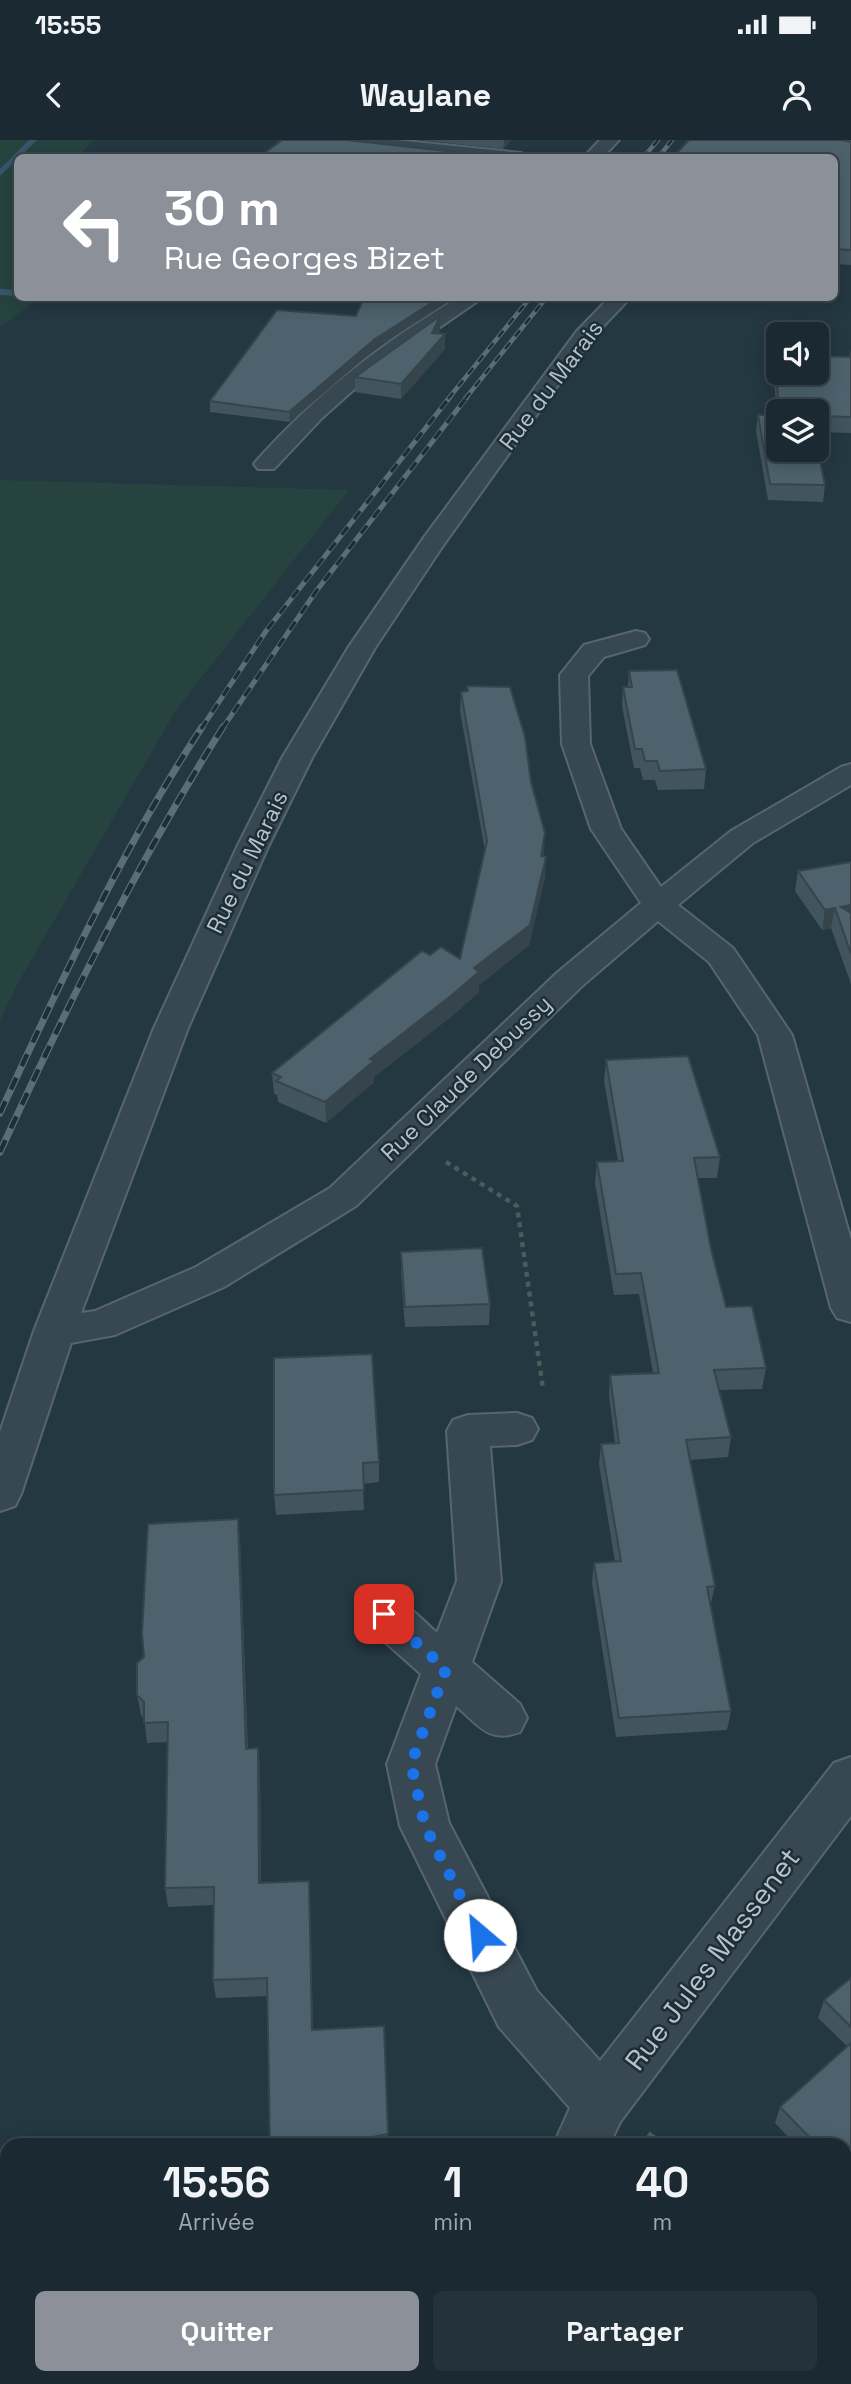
<!DOCTYPE html>
<html lang="fr">
<meta charset="utf-8">
<style>
body{margin:0;font-family:"Space Grotesk",sans-serif;background:#24323a;color:#f1f3f6;height:100vh;display:flex;flex-direction:column;font-size:26px;white-space:nowrap}
*{box-sizing:border-box;margin:0}
p{font-size:23px;color:#a0a7ac}
.icon{flex:none;width:38px;height:38px;fill:none;stroke:currentColor;stroke-width:2;stroke-linecap:round;stroke-linejoin:round}
.map{position:relative;flex:1;overflow:hidden}
.sheet{position:absolute;left:0px;top:1998px;width:852px;height:247px;display:flex;flex-direction:column;background:#1b2a32;border-radius:21px 21px 0 0;box-shadow:0 4px 18px #0003,0 0 0 2px #39464d}
.sheet>*{flex:none}
.guide{position:absolute;left:14px;top:14px;width:824px;height:147px;border-radius:10px;box-shadow:0 4px 18px #0003,0 0 0 2px #39464d;background:#8c9099;color:#fff;overflow:hidden}
.controls{position:absolute;left:766px;top:182px;display:grid;gap:14px}
.controls a{display:grid;place-items:center;width:63px;height:63px;border-radius:10px;background:#1b2a32;box-shadow:0 4px 18px #0003,0 0 0 2px #39464d;font-size:35px}
.pin{position:absolute;display:grid;place-items:center;width:60px;height:60px;color:#fff;margin:-30px;border-radius:14px;box-shadow:0 4px 10px #0006}
.me{position:absolute;width:77px;margin:-38px;rotate:333deg;stroke-linejoin:round;filter:drop-shadow(0 0 5px #0008)}
.turn{display:flex;align-items:center;gap:24px;height:147px;padding:0 35px;font-size:32px}
.turn .icon{width:91px;height:91px;stroke-width:2.5}
.turn b{display:block;font-size:49px;line-height:60px}
.eta{display:flex;justify-content:space-evenly;align-items:center;height:119px;text-align:center}
.eta b{font-size:42px;font-weight:800;line-height:49px}
.primary-button{display:flex;gap:14px;margin-top:auto;padding:14px 35px}
.primary-button a{flex:1;height:80px;border-radius:10px;background:#8c9099;color:#fff;font-size:28px;font-weight:800;line-height:80px;text-align:center}
.primary-button a+a{background:#24323a;color:#f1f3f6}
.status{display:flex;justify-content:space-between;align-items:center;height:49px;padding:0 35px;background:#1b2a32;direction:ltr}
.status svg{height:19px;fill:currentColor}
header{display:flex;justify-content:space-between;align-items:center;height:91px;padding:0 35px;background:#1b2a32;font-size:32px;font-weight:800}
.map>svg:first-child{display:block}
.green{fill:#264340}
.lines{fill:none;stroke-linecap:round;stroke-linejoin:round}
.stream{fill:#37576a;fill-rule:evenodd}
.minor-casing{stroke:#56666f;stroke-width:4}
.path-far1{stroke:#445f5c;stroke-width:4.5;stroke-dasharray:5 5;stroke-linecap:butt}
.path{stroke:#445f5c;stroke-width:6;stroke-dasharray:7 7;stroke-linecap:butt}
.minor{fill:#384852;fill-rule:evenodd}
.rail-far2-casing{stroke:#5a6e79;stroke-width:4.5}
.rail-far1-casing{stroke:#5a6e79;stroke-width:5}
.rail-casing{stroke:#5a6e79;stroke-width:7}
.rail-far2{stroke:#1d2e37;stroke-width:2.5;stroke-dasharray:8;stroke-linecap:butt}
.rail-far1{stroke:#1d2e37;stroke-width:3.5;stroke-dasharray:10;stroke-linecap:butt}
.rail{stroke:#1d2e37;stroke-width:4.5;stroke-dasharray:13;stroke-linecap:butt}
.wall{fill:#42545e}
.shaded-wall{fill:#36454c}
.building{fill:#4d626d;stroke:#36454c;stroke-width:2}
.route{stroke:#1a73e8;stroke-width:12;stroke-dasharray:0 21.6}
.labels{text-anchor:middle;stroke-width:5;stroke-linejoin:round;paint-order:stroke}
.street-label{font-size:23px;fill:#b5c3cc;stroke:#1d2e37}
.near-street-label{font-size:28px;fill:#b5c3cc;stroke:#1d2e37}
</style>
<div class="status"><b>15:55</b><svg viewBox="0 0 49 12"><path d="M0 12V9h3v3zM5 12V6h3v6zM10 12V3h3v9zM15 12V0h3v12zM26 1h20v11H26zM47 4h2v5h-2z"/></svg></div>
<header><svg class="icon" aria-label="back" viewBox="0 0 24 24"><path d="M15 5l-7 7 7 7"/></svg>Waylane<svg class="icon" aria-label="person" viewBox="0 0 24 24"><circle cx="12" cy="8" r="4"/><path d="M4 21q1-7 8-7t8 7"/></svg></header>
<div class="map">
<svg width="851" height="2244" viewBox="0 0 851 2244">
<rect width="100%" height="100%" fill="#243842"/>
<g class="green">
<path d="M0,0H94L77,17L18,18V158H40L0,187Z"/>
<path d="M0,340L349,350L176,570L18,843L0,880Z"/>
</g>
<g class="lines">
<g class="stream">
<path d="M29,0H37L0,36V29Z"/>
<path d="M0,149L18,150V156L0,155Z"/>
</g>
<defs>
<g id="minor">
<path d="M335,0H396L521,13L530,18H464L344,5Z"/>
<path d="M600,0H619L602,18H583Z"/>
<path d="M458,158H482L369,236L322,278L274,329H258L254,324L258,319C317,254 382,202 458,158Z"/>
<path d="M609,158H630L591,199L442,407L375,508L312,618L268,707L188,888L81,1173L95,1171L196,1127L330,1048L558,832L641,763L591,689L562,604L560,535L584,505L636,491L645,493L649,499L645,505L604,517L588,536L590,604L621,689L661,747L731,691L841,627L851,624V645L753,703L678,765L733,808L792,895L851,1100V1182L837,1178L831,1168L758,895L709,822L658,781L582,846L356,1066L224,1147L115,1195L71,1203L21,1354L15,1366L0,1371V1292L34,1191L154,888L237,707L282,618L348,508L425,396L577,191Z"/>
<path d="M517,1273L532,1278L538,1289L532,1300L517,1305L490,1306L501,1441L472,1522L520,1564L527,1578L520,1592C488,1604 479,1585 456,1566L435,1624L449,1683L537,1851L600,1921L834,1623L851,1617V1676L620,1982L609,2006H553L570,1968L499,1887L408,1702L400,1686L387,1624L421,1534L368,1487L361,1474L368,1461C400,1450 414,1473 437,1493L457,1441L447,1291L453,1280L468,1275Z"/>
<path d="M431,2238H491L489,2244H429Z"/>
</g>
</defs>
<use href="#minor" class="minor-casing"/>
<path class="path-far1" d="M446,1022L517,1066L543,1249"/>
<g class="path">
<path d="M648,1994L665,2006"/>
<path d="M0,2030L7,2035"/>
<path d="M845,2126L851,2130"/>
<path d="M281,2238L287,2244"/>
</g>
<use href="#minor" class="minor"/>
<defs>
<g id="rail-far2">
<path d="M643,18L658,0"/>
<path d="M658,18L672,0"/>
<path d="M448,259L530,158"/>
<path d="M465,259L546,158"/>
</g>
<g id="rail-far1">
<path d="M201,589L266,491L450,257"/>
<path d="M222,589L317,450L467,257"/>
</g>
<g id="rail">
<path d="M0,973C60,843 123,707 202,587"/>
<path d="M0,1012C67,866 137,723 223,587"/>
</g>
</defs>
<use href="#rail-far2" class="rail-far2-casing"/>
<use href="#rail-far1" class="rail-far1-casing"/>
<use href="#rail" class="rail-casing"/>
<use href="#rail-far2" class="rail-far2"/>
<use href="#rail-far1" class="rail-far1"/>
<use href="#rail" class="rail"/>
</g>
<g class="wall">
<path d="M421,0H511L503,9Z"/>
<path d="M689,0H851V1H846L851,2V125L835,124V18H675V15Z"/>
<path d="M493,13V18H262V15Z"/>
<path d="M440,190L438,194L445,209L401,259L355,252V237Z"/>
<path d="M375,209L290,282L210,272V261Z"/>
<path d="M851,210V293L817,292V271H779V310L825,345L823,362L768,360L756,291L758,275H777L773,230L775,215L850,217Z"/>
<path d="M629,531L706,629L704,649L658,650L655,640H643L640,628H634L622,566L623,547H628Z"/>
<path d="M467,546L531,642L545,737L529,805L479,845V852L452,876L374,937V942L326,983L278,962L277,955L274,954L272,933L430,815L460,819L485,711L460,571L461,552L467,551Z"/>
<path d="M851,722V844L831,788L822,790L795,751L798,731Z"/>
<path d="M606,920L720,1017L717,1038H698L711,1109L726,1167L766,1228L762,1249L719,1250L731,1297L728,1317L690,1320L715,1446L710,1467L731,1571L727,1590L616,1597L592,1443L594,1423L615,1422L599,1324L601,1304L615,1303L609,1256L610,1235L653,1233L639,1154L614,1155L595,1043L597,1022L618,1021L604,941Z"/>
<path d="M401,1112L490,1164L489,1185L405,1187L401,1133Z"/>
<path d="M274,1218L379,1322V1342L363,1344L364,1370L276,1375L274,1355Z"/>
<path d="M240,1400L248,1609L258,1608L260,1628L261,1743L310,1760L313,1890L384,1886L388,2006H270L267,1856L216,1858L213,1840L214,1765L168,1767L165,1748L168,1602L147,1603L144,1578L141,1575L137,1555L144,1517Z"/>
<path d="M851,1838V2061L845,2055V2006H797L775,1983L780,1967L847,1906L818,1878L824,1860Z"/>
<path d="M640,2238H781L642,2243Z"/>
</g>
<g class="shaded-wall">
<path d="M504,0H511L503,9L504,1Z"/>
<path d="M439,158H454L375,209L290,282L289,272L375,199Z"/>
<path d="M440,176V190L432,207V193Z"/>
<path d="M445,194V209L401,259V244Z"/>
<path d="M545,693L544,712L540,736L541,716Z"/>
<path d="M546,717L545,737L529,805L479,845V852L452,876L374,937V942L326,983L325,962L370,919L474,828Z"/>
<path d="M851,765V784L841,767Z"/>
<path d="M835,768L831,788L822,790L825,770Z"/>
<path d="M238,1379L240,1400L248,1628L246,1609Z"/>
<path d="M258,1608L260,1628L261,1762L259,1743Z"/>
<path d="M309,1741L310,1760L313,1907L312,1890Z"/>
<path d="M120,2238H123L124,2244H120Z"/>
</g>
<g class="building">
<path d="M282,0H347L464,13H493L489,18H292L262,15Z"/>
<path d="M689,0H841L851,2V110L835,109V18H757L726,14L722,18H677L675,15Z"/>
<path d="M364,158H439L375,199L289,272L210,261L277,170L356,176Z"/>
<path d="M440,176L432,193L445,194L401,244L355,237Z"/>
<path d="M775,215H779V233H817V216L851,217V277L817,276V271H779Z"/>
<path d="M758,275H779V310H817V307L825,345L770,344Z"/>
<path d="M677,530L706,629L660,631L657,621H645L642,609H635L623,547H632L629,531Z"/>
<path d="M467,546L510,547L525,597L531,642L545,693L541,716L546,717L530,785L474,828L479,832L452,855L370,919L374,921L325,962L276,941L281,937L272,933L422,811L430,815L441,807L460,819L487,701L461,552L468,551Z"/>
<path d="M851,722V765L841,767L851,773V814L835,768L825,770L798,731Z"/>
<path d="M688,916L720,1017L694,1018L711,1109L726,1167L752,1166L766,1228L714,1230L731,1297L686,1300L715,1446L707,1447L731,1571L619,1578L594,1423L621,1421L601,1304L619,1303L610,1235L659,1233L641,1133L616,1134L597,1022L623,1021L606,920Z"/>
<path d="M482,1108L490,1164L405,1167L401,1112Z"/>
<path d="M372,1214L379,1322L363,1323L364,1350L274,1355V1218Z"/>
<path d="M238,1379L246,1609L258,1608L259,1743L309,1741L312,1890L384,1886L388,1994L372,1997L373,2006H270L267,1838L213,1840L214,1747L165,1748L168,1582L144,1583V1562L137,1555V1523L144,1517L142,1493L148,1384Z"/>
<path d="M851,1838V1887L824,1860Z"/>
<path d="M851,1903V2038L845,2033V2006H818L780,1967Z"/>
<path d="M7,2191V2238H120V2244H0V2193Z"/>
<path d="M649,2238H781L784,2244H641L649,2240Z"/>
</g>
<g class="lines">
<path class="route" d="M384,1474L446,1529L411,1624L425,1686L480,1795"/>
</g>
<g class="labels">
<g class="street-label">
<text transform="translate(551 245) rotate(-53)" y="8">Rue du Marais</text>
<text transform="translate(247 722) rotate(-64)" y="8">Rue du Marais</text>
<text transform="translate(466 938) rotate(-44)" y="8">Rue Claude Debussy</text>
</g>
<g class="near-street-label">
<text transform="translate(712 1819) rotate(-53)" y="10">Rue Jules Massenet</text>
</g>
</g>
</svg>
<div class="controls">
<a><svg class="icon" aria-label="sound" viewBox="0 0 24 24"><path d="M4 9h4l5-4v14l-5-4H4zM17 9q2 3 0 6"/></svg></a>
<a><svg class="icon" aria-label="layers" viewBox="0 0 24 24"><path d="M12 4l9 5-9 5-9-5zM3 14l9 5 9-5"/></svg></a>
</div>
<div class="pin" style="left:384px;top:1474px;background:#d93025"><svg class="icon" aria-label="arrive" viewBox="0 0 24 24"><path d="M6 21V4h12l-3 4 3 4H6"/></svg></div>
<svg class="me" style="left:480px;top:1795px" viewBox="-20 -20 40 40"><circle r="19" fill="#fff"/><path d="M0-13L10 11 0 6-10 11z" fill="#1a73e8"/></svg>
<div class="guide">
<div class="turn"><svg class="icon" aria-label="left" viewBox="0 0 24 24"><path d="M17 20v-9H6M10 6l-5 5 5 5"/></svg><div><b>30 m</b>Rue Georges Bizet</div></div>
</div>
<section class="sheet">
<div class="eta">
<div><b>15:56</b><p>Arrivée</p></div>
<div><b>1</b><p>min</p></div>
<div><b>40</b><p>m</p></div>
</div>
<div class="primary-button"><a>Quitter</a><a>Partager</a></div>
</section>
</div>
